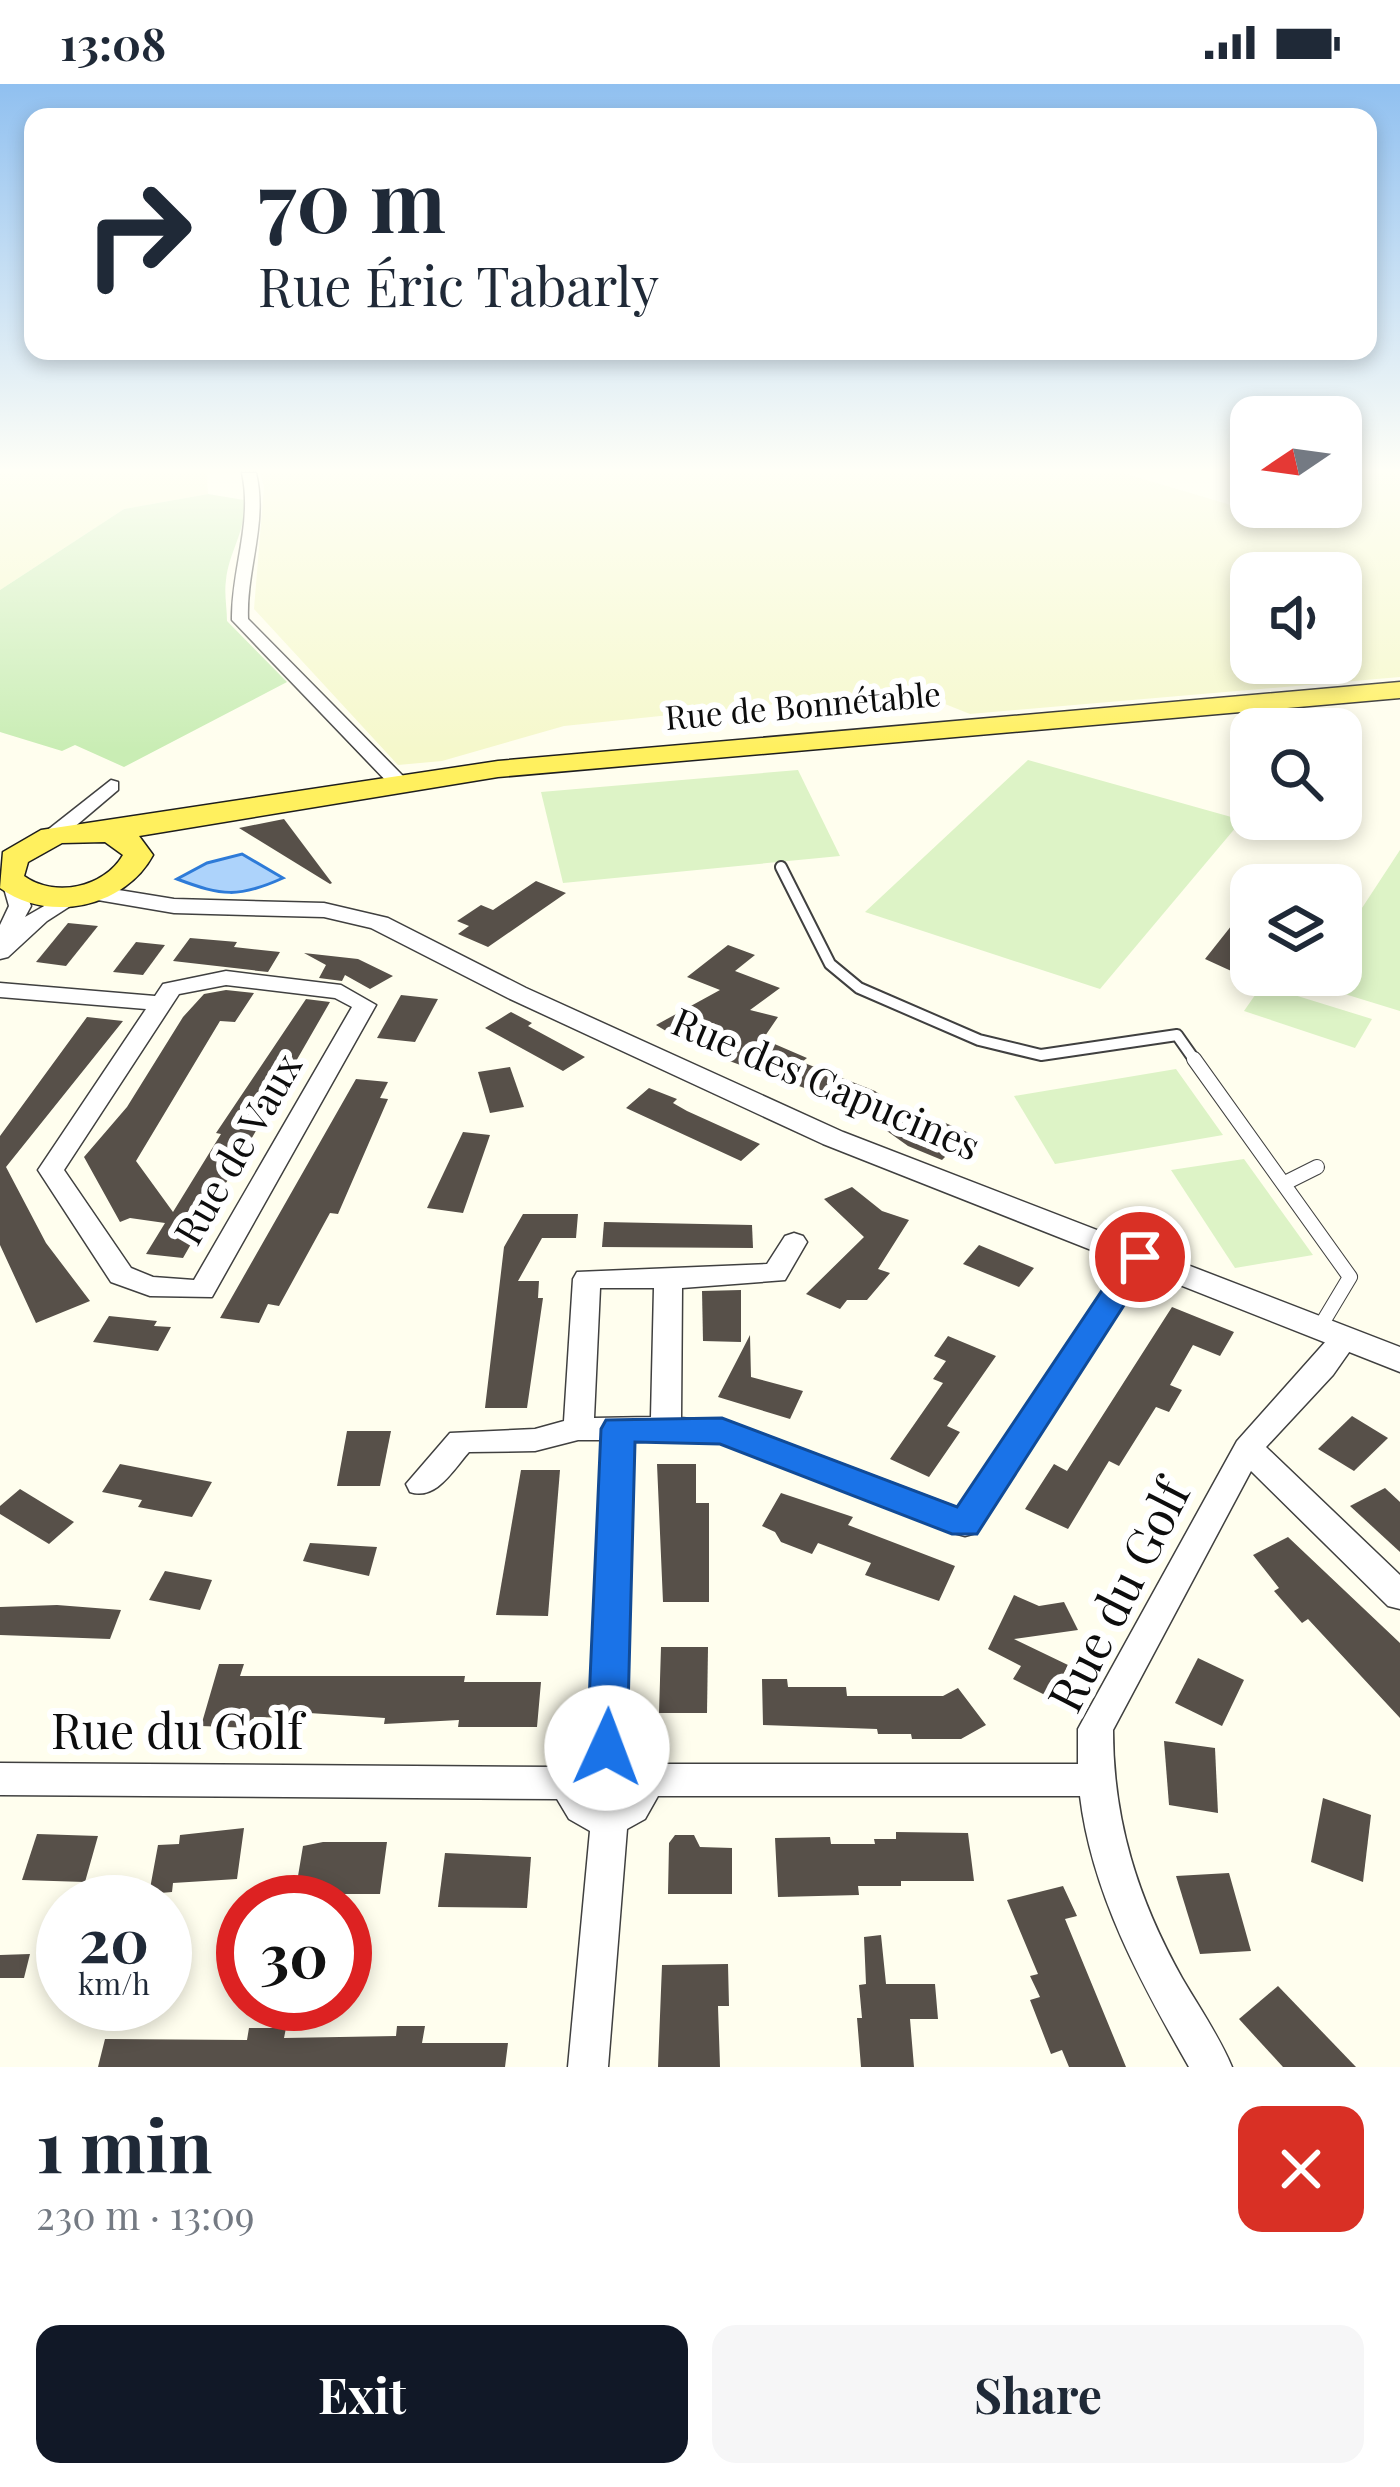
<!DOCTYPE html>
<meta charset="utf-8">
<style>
body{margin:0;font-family:"Playfair Display",serif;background:#f6f6f7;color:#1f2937;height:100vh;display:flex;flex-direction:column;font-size:45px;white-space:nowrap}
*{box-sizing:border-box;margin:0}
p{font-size:39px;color:#747a83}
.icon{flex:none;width:66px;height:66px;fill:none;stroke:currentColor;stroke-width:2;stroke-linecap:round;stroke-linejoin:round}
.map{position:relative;height:1983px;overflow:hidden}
.panel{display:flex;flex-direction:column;background:#fff;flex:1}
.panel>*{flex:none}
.banner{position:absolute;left:24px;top:24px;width:1353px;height:252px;border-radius:24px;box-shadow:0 6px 18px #0003;background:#fff;color:#1f2937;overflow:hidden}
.needle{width:78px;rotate:257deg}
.buttons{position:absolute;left:1230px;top:312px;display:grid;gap:24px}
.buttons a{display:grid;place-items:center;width:132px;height:132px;border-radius:24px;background:#fff;box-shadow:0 6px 18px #0003;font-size:60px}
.speed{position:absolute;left:36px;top:1791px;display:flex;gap:24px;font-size:60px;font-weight:700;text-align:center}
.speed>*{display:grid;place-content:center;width:156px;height:156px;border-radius:50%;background:#fff;box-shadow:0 6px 18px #0003;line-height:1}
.speed small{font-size:30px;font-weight:400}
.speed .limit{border:18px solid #d22;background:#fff;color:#111}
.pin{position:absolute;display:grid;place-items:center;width:102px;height:102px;color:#fff;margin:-51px;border:6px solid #fff;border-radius:50%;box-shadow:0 3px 12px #0007}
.me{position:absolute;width:132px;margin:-66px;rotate:2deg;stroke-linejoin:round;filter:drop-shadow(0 0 9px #0008)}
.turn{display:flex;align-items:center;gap:42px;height:252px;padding:0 36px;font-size:54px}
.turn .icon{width:156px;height:156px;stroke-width:2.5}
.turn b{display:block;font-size:84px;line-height:102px}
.round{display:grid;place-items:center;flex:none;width:126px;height:126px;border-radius:24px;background:#f6f6f7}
.overview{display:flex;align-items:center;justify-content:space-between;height:204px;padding:0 36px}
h1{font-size:72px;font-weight:700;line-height:90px}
.action{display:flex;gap:24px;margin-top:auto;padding:24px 36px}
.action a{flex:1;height:138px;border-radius:24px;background:#111827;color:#fff;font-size:48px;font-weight:700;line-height:138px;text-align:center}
.action a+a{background:#f6f6f7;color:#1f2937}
.status{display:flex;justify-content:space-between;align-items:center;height:84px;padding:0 60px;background:#fff;direction:ltr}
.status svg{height:33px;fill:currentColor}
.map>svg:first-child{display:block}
.farmland{fill:#f5f8cb;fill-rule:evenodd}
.green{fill:#c9edb4}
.pitch{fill:#ddf3c6}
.water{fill:#add3fb;stroke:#2e7bd8;stroke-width:3}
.building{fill:#575049}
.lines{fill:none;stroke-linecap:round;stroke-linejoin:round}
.service-far1-casing{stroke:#404040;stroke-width:14}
.service-casing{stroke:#404040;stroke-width:16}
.minor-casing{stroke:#404040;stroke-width:3}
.tertiary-casing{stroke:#404040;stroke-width:3}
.primary-casing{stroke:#1e1e1e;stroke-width:3}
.service-far1{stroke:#fff;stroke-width:10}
.service{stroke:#fff;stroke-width:14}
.minor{fill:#fff;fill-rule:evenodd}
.tertiary{fill:#fff;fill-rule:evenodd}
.primary{fill:#fff05e;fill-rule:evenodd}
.route{fill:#1a73e8;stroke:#114b97;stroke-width:3}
.labels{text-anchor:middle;stroke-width:12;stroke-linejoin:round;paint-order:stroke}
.far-street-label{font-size:33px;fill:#0d0d0d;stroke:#fff}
.street-label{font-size:39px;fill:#0d0d0d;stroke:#fff}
.near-street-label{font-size:48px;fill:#0d0d0d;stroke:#fff}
</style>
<div class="status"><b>13:08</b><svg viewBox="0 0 49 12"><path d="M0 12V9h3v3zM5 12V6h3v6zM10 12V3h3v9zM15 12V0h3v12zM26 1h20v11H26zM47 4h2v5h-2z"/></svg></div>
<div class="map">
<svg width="1400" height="1983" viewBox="0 0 1400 1983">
<rect width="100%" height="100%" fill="#fffeee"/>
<g class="farmland">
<path d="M0,389H207L208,410L124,425L0,506Z"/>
<path d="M260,389H1123L1251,427L1341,423V389H1400V593L970,630L910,606L564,642L442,677L398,681L254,525L264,403ZM1251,489H1341V579H1251Z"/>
</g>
<path class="green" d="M208,410L244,416C247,446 229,467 226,496C224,509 227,524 227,537L287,598L124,683L75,661L62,667L0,648V506L124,425Z"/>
<g class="pitch">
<path d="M1028,676L1242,736L1100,905L865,828Z"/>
<path d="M798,686L840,772L563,799L541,708Z"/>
<path d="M1400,766V927L1312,900L1318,891H1341V856Z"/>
<path d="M1262,901L1372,935L1355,964L1244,927Z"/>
<path d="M1176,985L1223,1051L1055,1080L1014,1012Z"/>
<path d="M1244,1075L1313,1171L1235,1184L1171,1086Z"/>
</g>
<path class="water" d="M242,770L283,794C239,814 222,812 177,795L207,779Z"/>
<g class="building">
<path d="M284,735L332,799L330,800L239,744Z"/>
<path d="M536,797L566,809L488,863L458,850L469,842L457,837L481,821L493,826Z"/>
<path d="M1251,817V896L1205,875Z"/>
<path d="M68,839L98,842L66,882L36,878Z"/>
<path d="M190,854L237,858L234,863L280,868L268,888L173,877Z"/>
<path d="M136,858L165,861L143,891L113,888Z"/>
<path d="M728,861L755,871L735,887L780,904L750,926L778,933L763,955L807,974L802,978L875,1007L917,1037L924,1030L969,1049L942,1076L908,1062L849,1020L696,965L656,941L720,906L687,893Z"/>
<path d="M304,869L358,875L393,892L370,905L345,891L342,897L319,894L326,881Z"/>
<path d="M226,906L254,909L235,938L220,937L136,1077L173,1128L221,1050L216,1049L306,915L330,918L183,1174L146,1170L165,1139L130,1134L120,1138L84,1073L127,1023L183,933L204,910Z"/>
<path d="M401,911L438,915L415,958L377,954Z"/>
<path d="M511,928L532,939L528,942L585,973L563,987L485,944Z"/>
<path d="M87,933L123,937L6,1083L46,1159L90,1217L36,1239L0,1161V1052Z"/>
<path d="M510,983L524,1023L490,1029L478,988Z"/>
<path d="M356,995L388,998L380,1014L388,1015L338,1130L330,1129L279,1222L268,1220L259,1239L220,1234Z"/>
<path d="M649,1004L677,1015L673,1019L687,1027L760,1060L741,1077L626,1024Z"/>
<path d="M463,1048L490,1051L463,1129L427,1124Z"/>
<path d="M852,1103L882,1127L909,1136L878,1185L890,1189L867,1216H847L840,1225L806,1210L864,1153L824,1115Z"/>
<path d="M523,1130H578L576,1154H542L518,1197H539L538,1214H543L527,1324H485L504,1163Z"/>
<path d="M604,1138L752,1141L753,1164L602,1163Z"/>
<path d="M979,1161L1034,1184L1019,1203L963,1180Z"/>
<path d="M741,1206V1258L703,1257L702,1207Z"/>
<path d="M1172,1223L1234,1248L1220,1272L1193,1261L1170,1301L1182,1306L1169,1328L1156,1323L1119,1382L1109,1377L1068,1445L1025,1425L1054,1380L1067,1387Z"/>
<path d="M109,1232L157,1237L154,1242L171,1243L158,1267L93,1258Z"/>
<path d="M750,1251L751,1293L803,1307L790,1335L718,1313Z"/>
<path d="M948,1252L996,1272L947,1342L960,1348L929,1393L890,1375L943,1299L933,1295L946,1277L934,1272Z"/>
<path d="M1352,1332L1388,1354L1354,1387L1318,1365Z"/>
<path d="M347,1347H391L380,1402H337Z"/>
<path d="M120,1380L212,1398L192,1433L138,1423L142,1416L102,1408Z"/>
<path d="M657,1380H696V1419H709V1518H663Z"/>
<path d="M521,1386H560L548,1532L496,1531Z"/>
<path d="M1385,1404L1400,1418V1468L1350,1422Z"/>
<path d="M20,1405L74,1438L49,1460L0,1430V1422Z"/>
<path d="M781,1409L853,1433L848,1441L955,1482L939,1517L865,1491L871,1479L818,1459L812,1470L781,1458L775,1448L762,1442Z"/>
<path d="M1288,1453L1400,1559V1634L1308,1535L1302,1539L1274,1507L1279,1504L1253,1471Z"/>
<path d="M310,1459L377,1463L369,1492L303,1477Z"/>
<path d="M165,1487L212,1496L200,1526L149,1516Z"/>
<path d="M1014,1511L1039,1522L1064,1518L1078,1546L1014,1555L1068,1581L1051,1614L1013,1595L1021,1582L988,1565Z"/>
<path d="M57,1521L121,1526L110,1555L0,1551V1523Z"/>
<path d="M661,1563H708L707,1629H659Z"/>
<path d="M1198,1574L1244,1596L1222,1642L1175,1619Z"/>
<path d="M219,1580H244L240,1592H465L464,1598H541L537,1643H458L459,1636L384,1640L385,1634L294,1628L292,1634L254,1633L252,1644L201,1642Z"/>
<path d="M762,1595H787L788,1603H846L847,1612H943L958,1604L986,1641L961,1655H912L911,1650H878L877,1645L763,1641Z"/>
<path d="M1164,1657L1215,1664L1218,1729L1169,1721Z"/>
<path d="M1323,1714L1371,1731L1363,1798L1311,1778Z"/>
<path d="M244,1744L237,1795L173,1799L172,1808L149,1810L158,1761L179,1760L180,1751Z"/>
<path d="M896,1748L968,1749L974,1797H901V1802H858L859,1811L778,1813L775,1754L830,1753L831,1760H875L874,1755H896Z"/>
<path d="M37,1750L98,1752L85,1798L22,1796Z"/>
<path d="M675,1751H694L700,1763L732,1764V1810H668L669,1759Z"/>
<path d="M323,1758H387L380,1810H314L315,1804H296L303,1762Z"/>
<path d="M445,1769L531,1773L527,1824L438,1823Z"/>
<path d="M1229,1789L1251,1867L1200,1870L1176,1792Z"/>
<path d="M1063,1802L1077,1832L1065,1835L1126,1983H1069L1062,1966L1051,1970L1030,1916L1040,1913L1030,1892L1038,1890L1007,1816Z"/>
<path d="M881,1851L886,1900H935L938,1935H910L914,1983H861L857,1934H862L859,1901L866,1900L864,1853Z"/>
<path d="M30,1870L24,1894H0V1871Z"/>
<path d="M728,1880L729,1922H718L720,1983H658L662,1881Z"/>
<path d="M1278,1902L1356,1983H1283L1239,1935Z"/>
<path d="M397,1942H425L422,1959H508L505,1983H98L105,1955L247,1956L249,1944H286L284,1954L396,1952Z"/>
</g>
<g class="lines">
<defs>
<path id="service-far1" d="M781,783L830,880L859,904L979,956L1041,971L1177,951L1196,978"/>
<g id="service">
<path d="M1194,975L1350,1193L1320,1243"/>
<path d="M1285,1099L1317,1083"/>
</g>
<g id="minor">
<path d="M242,389H256C268,439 246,485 248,535L405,694V702H391L232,536C231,486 253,439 242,389Z"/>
<path d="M111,696L118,698V706L59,756H45V748Z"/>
<path d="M13,795L23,801L31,822L25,833L72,806L79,804L89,810L47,837L8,873L0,875V841L9,822L3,801Z"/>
<path d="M226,887L341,901L376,921L212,1213L150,1212L111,1198L38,1086L146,925L0,913V899L155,912L163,900ZM226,901L335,914L352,923L194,1196L153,1193L131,1184L64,1086L179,910Z"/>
<path d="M794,1149L803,1152L807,1158L785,1196L682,1204L681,1334L733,1339L958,1424L1130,1167H1150L1154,1173L976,1449L965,1452L954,1449L720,1358L633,1356L624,1650L645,1661L656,1680H1078V1645L1084,1634L1237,1357L1335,1247H1355L1359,1254L1333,1291L1266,1363L1400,1491V1525L1388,1522L1251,1387L1113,1646C1113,1737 1138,1815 1182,1894C1199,1923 1219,1952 1232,1983H1189C1141,1899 1092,1810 1080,1712H658L645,1735L627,1745L608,1983H568L590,1747L569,1735L557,1715L0,1711V1679L557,1683L569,1661L589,1651L603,1356H578L535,1367L469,1368C453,1386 436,1417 410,1408L406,1400L450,1349L535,1345L564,1337L573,1195L577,1188L767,1180L785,1152ZM600,1204H654L651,1333L594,1334ZM601,1678H613L624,1688V1707L613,1717H601L590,1707V1688Z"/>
</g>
<path id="tertiary" d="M88,801L174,815L324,819L388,834L526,904L843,1048L1400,1263V1288L823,1060L508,914L371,844L324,833L174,829L80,813L76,808Z"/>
<path id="primary" d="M1400,598V614L498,693L139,752L153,771C125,823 49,840 0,804L3,768L41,746L498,677ZM105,758L123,771C104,804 54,814 24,792L28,778L62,759Z"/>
</defs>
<use href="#service-far1" class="service-far1-casing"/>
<use href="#service" class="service-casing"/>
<use href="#minor" class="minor-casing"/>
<use href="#tertiary" class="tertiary-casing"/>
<use href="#primary" class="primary-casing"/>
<use href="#service-far1" class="service-far1"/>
<use href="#service" class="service"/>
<use href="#minor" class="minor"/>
<use href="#tertiary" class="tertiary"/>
<use href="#primary" class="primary"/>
</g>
<linearGradient id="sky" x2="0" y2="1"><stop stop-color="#90c0f0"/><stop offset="0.58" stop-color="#fffff7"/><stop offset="1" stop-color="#fffff7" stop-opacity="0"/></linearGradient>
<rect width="1400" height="666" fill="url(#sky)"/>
<path class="route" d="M1140,1163L1155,1173L977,1450H952L720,1360L635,1358L627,1664L621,1676L607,1682L592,1676L587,1664L601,1345L606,1336L722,1334L957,1423L1129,1166Z"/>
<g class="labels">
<g class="far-street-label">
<text transform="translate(803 622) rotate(-5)" y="12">Rue de Bonnétable</text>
</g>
<g class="street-label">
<text transform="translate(826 1000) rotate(23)" y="14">Rue des Capucines</text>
<text transform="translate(238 1065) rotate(-60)" y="14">Rue de Vaux</text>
</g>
<g class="near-street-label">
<text transform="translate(1119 1512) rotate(-63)" y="17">Rue du Golf</text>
<text x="177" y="1665">Rue du Golf</text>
</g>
</g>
</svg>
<div class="buttons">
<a><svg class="needle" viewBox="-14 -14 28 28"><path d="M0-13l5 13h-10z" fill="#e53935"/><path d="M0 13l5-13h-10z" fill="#747a83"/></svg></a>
<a><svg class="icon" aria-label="sound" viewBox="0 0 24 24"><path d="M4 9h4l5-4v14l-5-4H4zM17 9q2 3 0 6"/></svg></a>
<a><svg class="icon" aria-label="search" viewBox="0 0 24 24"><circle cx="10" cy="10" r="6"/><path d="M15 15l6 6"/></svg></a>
<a><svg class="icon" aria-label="layers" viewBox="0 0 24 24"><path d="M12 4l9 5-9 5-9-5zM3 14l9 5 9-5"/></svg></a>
</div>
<div class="speed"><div>20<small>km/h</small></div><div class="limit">30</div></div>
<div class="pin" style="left:1140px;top:1173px;background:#d93025"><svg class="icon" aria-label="arrive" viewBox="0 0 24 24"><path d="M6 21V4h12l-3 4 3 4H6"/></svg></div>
<svg class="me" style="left:607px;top:1664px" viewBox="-20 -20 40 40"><circle r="19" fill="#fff"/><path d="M0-13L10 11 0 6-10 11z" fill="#1a73e8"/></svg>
<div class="banner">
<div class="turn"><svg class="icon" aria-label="right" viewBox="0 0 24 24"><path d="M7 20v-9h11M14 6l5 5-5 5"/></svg><div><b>70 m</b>Rue Éric Tabarly</div></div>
</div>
</div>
<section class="panel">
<div class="overview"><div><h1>1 min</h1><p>230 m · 13:09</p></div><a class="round" style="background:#d93025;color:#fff"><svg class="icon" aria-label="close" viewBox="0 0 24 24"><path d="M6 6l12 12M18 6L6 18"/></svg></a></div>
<div class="action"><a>Exit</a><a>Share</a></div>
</section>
